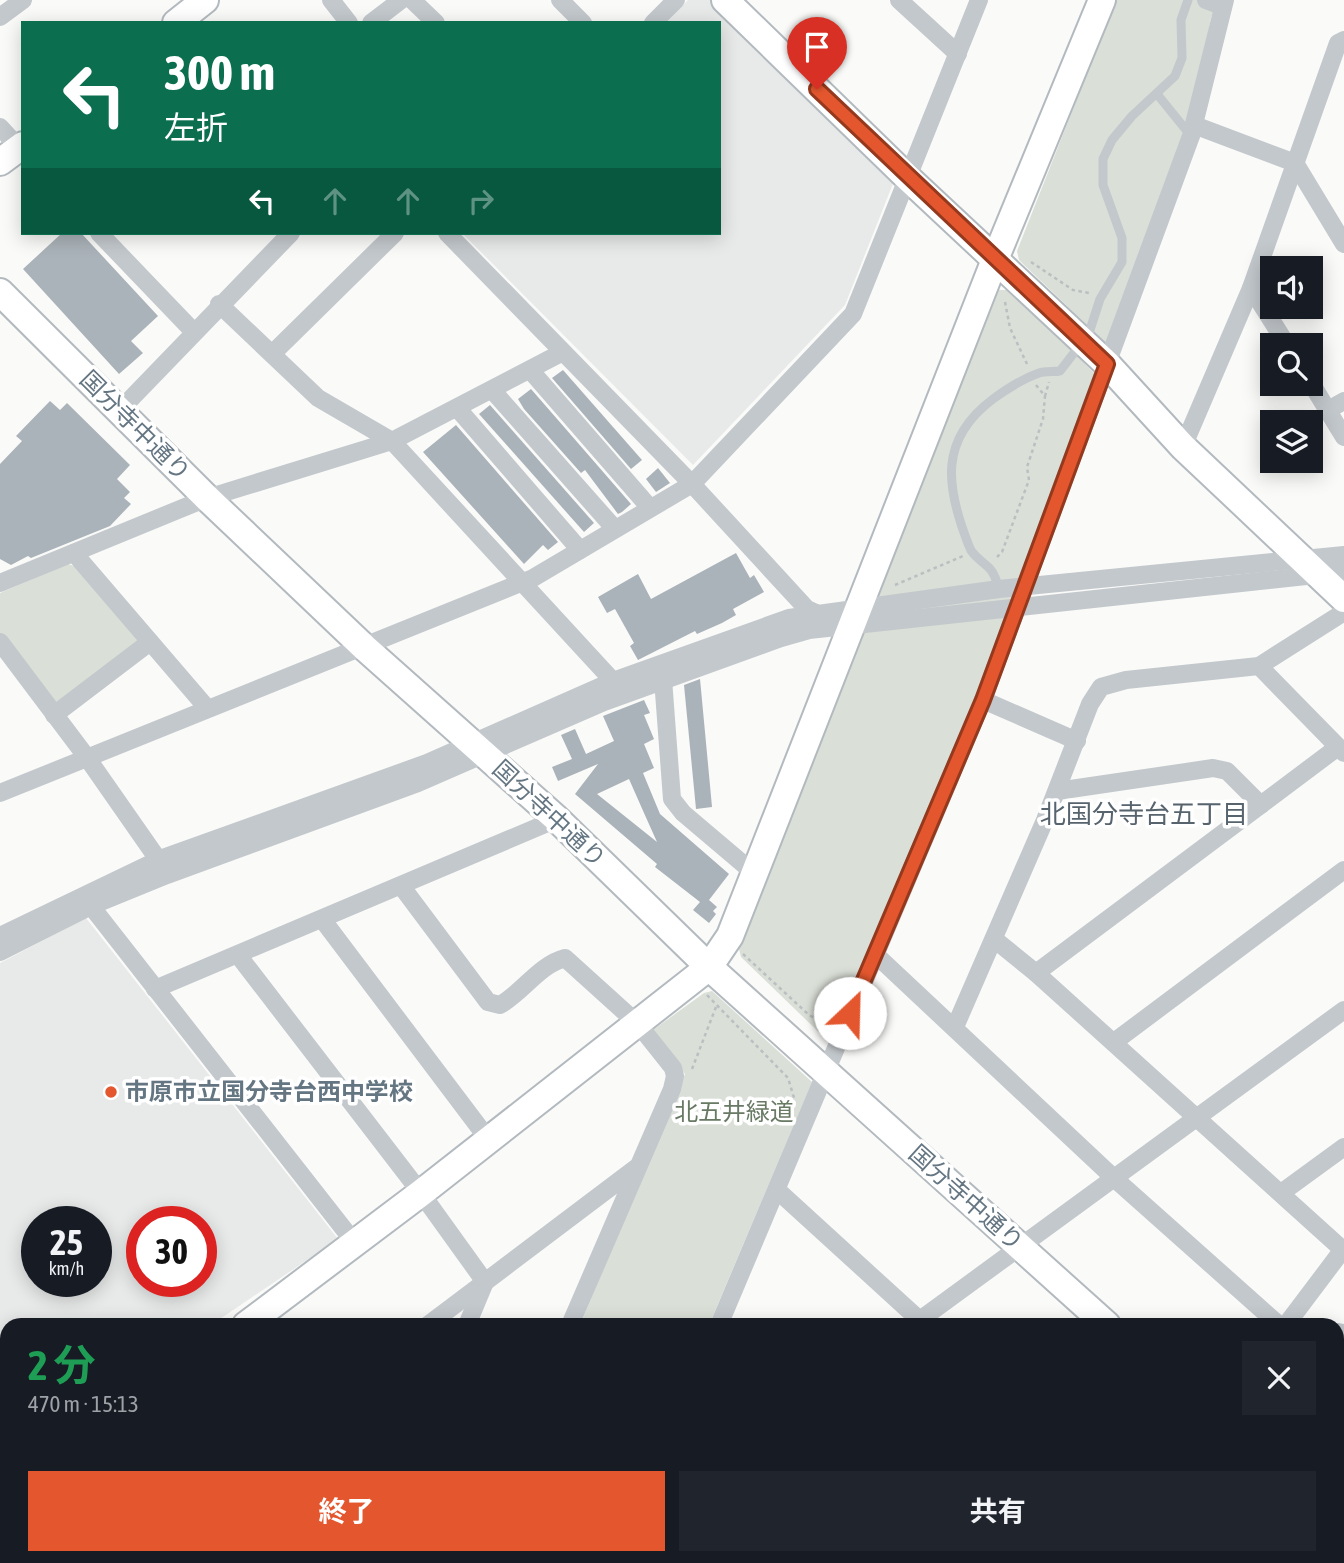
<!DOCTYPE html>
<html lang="ja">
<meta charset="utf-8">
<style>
body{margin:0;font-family:"Asap Condensed","Noto Sans JP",sans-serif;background:#20242c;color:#f1f3f6;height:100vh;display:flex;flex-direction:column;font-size:26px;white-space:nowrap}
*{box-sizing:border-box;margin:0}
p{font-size:23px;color:#9ea1a6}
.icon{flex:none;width:38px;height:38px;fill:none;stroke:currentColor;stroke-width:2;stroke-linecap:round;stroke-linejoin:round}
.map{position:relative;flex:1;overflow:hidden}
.details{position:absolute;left:0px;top:1318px;width:1344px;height:247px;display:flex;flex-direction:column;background:#171b24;border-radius:21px 21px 0 0;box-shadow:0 4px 18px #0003}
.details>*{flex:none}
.guide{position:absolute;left:21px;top:21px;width:700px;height:214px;border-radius:0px;box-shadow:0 4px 18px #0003;background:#0b6e4f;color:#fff;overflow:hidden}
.controls{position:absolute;left:1260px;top:256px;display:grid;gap:14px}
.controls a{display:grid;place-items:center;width:63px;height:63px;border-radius:0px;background:#171b24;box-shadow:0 4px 18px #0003;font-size:35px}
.speed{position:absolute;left:21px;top:1206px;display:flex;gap:14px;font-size:35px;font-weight:700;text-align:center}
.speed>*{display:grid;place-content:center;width:91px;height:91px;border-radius:50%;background:#171b24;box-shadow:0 4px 18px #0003;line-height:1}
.speed small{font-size:18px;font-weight:400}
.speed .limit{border:10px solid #d22;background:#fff;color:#111}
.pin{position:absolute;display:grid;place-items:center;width:60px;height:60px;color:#fff;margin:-72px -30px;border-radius:50% 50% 50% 0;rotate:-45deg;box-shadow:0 0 7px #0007}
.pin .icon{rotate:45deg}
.me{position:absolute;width:77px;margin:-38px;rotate:24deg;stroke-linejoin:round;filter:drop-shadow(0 0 5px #0008)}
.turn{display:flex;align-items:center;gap:24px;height:147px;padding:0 28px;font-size:32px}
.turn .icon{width:91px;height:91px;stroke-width:2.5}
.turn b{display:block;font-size:49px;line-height:60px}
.lanes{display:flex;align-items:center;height:66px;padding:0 28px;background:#0003;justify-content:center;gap:35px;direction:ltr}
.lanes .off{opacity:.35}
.round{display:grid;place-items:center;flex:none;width:74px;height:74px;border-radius:0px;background:#20242c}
.summary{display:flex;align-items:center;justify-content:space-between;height:119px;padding:0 28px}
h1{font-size:42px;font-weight:700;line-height:52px;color:#1e9e55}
.action{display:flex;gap:14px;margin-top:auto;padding:14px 28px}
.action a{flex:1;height:80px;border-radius:0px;background:#e4572e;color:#fff;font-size:28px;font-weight:700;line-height:80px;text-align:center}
.action a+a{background:#20242c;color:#f1f3f6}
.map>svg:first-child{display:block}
.built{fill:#e8e9e9;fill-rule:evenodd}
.green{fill:#dadfd7}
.building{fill:#aab3b9;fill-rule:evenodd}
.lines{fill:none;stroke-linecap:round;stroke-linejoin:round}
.secondary-casing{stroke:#b3babf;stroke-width:30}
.path{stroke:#bbbfc2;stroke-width:2.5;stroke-dasharray:3.5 3.5;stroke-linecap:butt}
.lane{stroke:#c3c8cc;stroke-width:9}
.street{stroke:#c3c8cc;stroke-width:18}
.secondary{stroke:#fff;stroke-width:26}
.route-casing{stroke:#94391e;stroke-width:18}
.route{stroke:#e4572e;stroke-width:12}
.poi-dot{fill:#e4572e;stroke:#fff;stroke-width:2.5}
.labels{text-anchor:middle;stroke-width:7;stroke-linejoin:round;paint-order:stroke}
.street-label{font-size:24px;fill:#657683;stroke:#fff}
.poi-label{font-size:24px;font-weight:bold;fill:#657683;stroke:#fff;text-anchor:start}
.park-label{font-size:24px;fill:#687a64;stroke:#fff}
.neighbourhood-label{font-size:26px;fill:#57646e;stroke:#fff}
</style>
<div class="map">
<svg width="1344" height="1563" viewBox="0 0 1344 1563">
<rect width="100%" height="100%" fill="#fafaf8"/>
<g class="built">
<path d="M688,0H712L894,181L845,305L693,465L463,234L719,233V23H666Z"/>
<path d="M86,918L338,1239L211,1325H7V1410L0,1401V963ZM37,1222H96V1281H37ZM142,1222H201V1281H142Z"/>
</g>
<g class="green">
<path d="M1116,0H1218L1211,18L1191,121L1108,345L1019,260L1017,251Z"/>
<path d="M999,290H1010L1096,375L976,700L830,1043L741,957L738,945Z"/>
<path d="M68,564L77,567L138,639V646L54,705L0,633V593Z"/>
<path d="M712,991L812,1082L709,1325H580L685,1074L653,1030L704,993Z"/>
<path d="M483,1558H609L607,1563H480Z"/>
</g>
<g class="building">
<path d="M62,233H81L158,316L131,341L143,353L119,374L23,269Z"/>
<path d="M563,370L642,460L631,469L552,378Z"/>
<path d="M531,389L631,504L622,512L618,514L585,470L581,473L524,409L518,399Z"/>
<path d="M50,401L60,410L67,403L130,465L117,479L130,492L124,498L131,504L110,526L31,558L28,556L11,565L0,559V464L22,441L16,436Z"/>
<path d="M490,405L594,523L584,532L479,414Z"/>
<path d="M456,425L558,542L548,550L543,545L524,564L423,452Z"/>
<path d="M658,468L670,483L656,492L646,479Z"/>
<path d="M736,553L750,578L754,575L764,592L733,609L736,615L722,623L697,634L695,631L638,660L630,646L634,643L615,609L607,613L598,597L638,574L651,599Z"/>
<path d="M700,679L712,807L696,809L684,685Z"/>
<path d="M644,700L650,713L644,715L654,739L644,744L654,768L643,773L660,814L729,874L709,900L717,907L713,911L716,914L709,923L693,910L700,902L655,867L657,864L575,794L598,764L558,781L552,767L572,759L561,735L575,729L586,754L614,741L603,716ZM629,779L644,813L657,842L597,794Z"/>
</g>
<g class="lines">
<defs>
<g id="secondary">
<path d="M725,0L909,179L1107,364L1183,447L1344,599"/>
<path d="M176,23L205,0"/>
<path d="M0,162L23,145"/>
<path d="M0,292L207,498L365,648L557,819L709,967L1107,1325"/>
<path d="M246,1325L421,1193L709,967L730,936L996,257L1102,0"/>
<path d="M0,1438L7,1447"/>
<path d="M0,1485L7,1482"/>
<path d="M1337,1489L1344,1485"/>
<path d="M1337,1531L1344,1538"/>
<path d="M1210,1563L1218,1558"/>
</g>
</defs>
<use href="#secondary" class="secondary-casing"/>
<g class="path">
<path d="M1031,262L1073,290L1089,293"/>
<path d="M1005,302L1010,328L1027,364"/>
<path d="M1036,385L1045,396L1049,382"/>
<path d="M997,557L1002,552L1029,480L1027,467L1043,419L1045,396"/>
<path d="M895,585L963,556"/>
<path d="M743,954L809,1015L829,1026"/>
<path d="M707,995L788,1078L795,1101"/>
<path d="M692,1069L716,1007"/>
<path d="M492,1563L493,1558"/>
<path d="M518,1563L599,1562"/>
</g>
<g class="lane">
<path d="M1157,94L1191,136"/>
<path d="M1089,333L1100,299L1122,262V238L1103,185V159L1112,140L1132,116L1175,76L1182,58L1181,20L1188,0"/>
<path d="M999,589C997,583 995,574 990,569C984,562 972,556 969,546C946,488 938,440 993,399C1008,388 1022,379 1039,373C1045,371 1054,372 1060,371L1077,349"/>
</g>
<g class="street">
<path d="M331,0L349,23"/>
<path d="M412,0L436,23"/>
<path d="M560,0L583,23"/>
<path d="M899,0L958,54"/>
<path d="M1206,0L1222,6"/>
<path d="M0,17L23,0"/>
<path d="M371,23L401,0"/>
<path d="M653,23L676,0"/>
<path d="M1194,125L1295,163L1344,244"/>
<path d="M0,127L23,152"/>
<path d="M99,233L193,331"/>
<path d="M447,233L692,484L807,609L818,614"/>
<path d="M1251,288L1287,345"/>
<path d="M219,304L318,398L392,441L613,681"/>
<path d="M272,354L395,233"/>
<path d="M531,371L650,508"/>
<path d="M1311,383L1344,437"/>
<path d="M493,391L615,529"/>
<path d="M458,409L580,550"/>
<path d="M120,410L291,233"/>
<path d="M1328,410L1344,401"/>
<path d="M1183,447L1251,288L1338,43L1344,40"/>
<path d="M74,553L207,708"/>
<path d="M0,583L207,498L392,441L563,352"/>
<path d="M0,642L88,759L164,868"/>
<path d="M1259,666L1344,753"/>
<path d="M663,679L672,799L683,813L755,874"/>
<path d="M983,700L1077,741"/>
<path d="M54,715L150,642"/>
<path d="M1057,791L1213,768L1227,771L1261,805"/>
<path d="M0,793L533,578L692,484L853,314L979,0"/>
<path d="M402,887L488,1002L500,1005C523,992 539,965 565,958L638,1024L673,1068L675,1076L672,1089L570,1325"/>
<path d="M91,906L354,1242"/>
<path d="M322,919L488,1139"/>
<path d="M0,936L160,859L427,763L613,681L789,618L999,589L1344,555"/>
<path d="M994,939L1036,973L1342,1249"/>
<path d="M0,952L91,906L167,875L418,783L604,702L781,638L809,630L1344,572"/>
<path d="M238,955L421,1193L485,1282L467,1325"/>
<path d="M876,955L1115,1179L1279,1325"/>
<path d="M1036,973L1338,747"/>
<path d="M155,989L557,819"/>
<path d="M955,1027L1045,820L1090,704L1101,687L1126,680L1259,666L1344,612"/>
<path d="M1114,1042L1344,870"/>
<path d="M777,1190L925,1325"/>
<path d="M1281,1193L1344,1147"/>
<path d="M428,1325L636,1168"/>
<path d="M719,1325L983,700L1191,136L1225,0"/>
<path d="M913,1325L1344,1010"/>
<path d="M1286,1325L1344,1248"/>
<path d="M1337,1332L1344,1333"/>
<path d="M69,1558L70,1563"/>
<path d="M406,1558L418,1563"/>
<path d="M107,1563L114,1558"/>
<path d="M332,1563L343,1558"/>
<path d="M468,1563L470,1558"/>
<path d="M615,1563L617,1558"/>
<path d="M906,1563L941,1558"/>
</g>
<use href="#secondary" class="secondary"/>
</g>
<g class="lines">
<defs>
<path id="route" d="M817,89L1107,364L983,700L850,1013"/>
</defs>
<use href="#route" class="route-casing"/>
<use href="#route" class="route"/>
</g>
<circle class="poi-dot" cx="111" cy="1092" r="7"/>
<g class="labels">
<g class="street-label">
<text transform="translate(135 426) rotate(45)" y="8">国分寺中通り</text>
<text transform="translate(549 814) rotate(43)" y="8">国分寺中通り</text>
<text transform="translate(966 1198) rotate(42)" y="8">国分寺中通り</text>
</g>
<g class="poi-label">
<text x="125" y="1100">市原市立国分寺台西中学校</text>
</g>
<g class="park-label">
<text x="734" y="1120">北五井緑道</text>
</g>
<g class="neighbourhood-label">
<text x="1144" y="823">北国分寺台五丁目</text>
</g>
</g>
</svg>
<div class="controls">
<a><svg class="icon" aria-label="sound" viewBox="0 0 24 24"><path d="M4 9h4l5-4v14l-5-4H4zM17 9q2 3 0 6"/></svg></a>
<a><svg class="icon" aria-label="search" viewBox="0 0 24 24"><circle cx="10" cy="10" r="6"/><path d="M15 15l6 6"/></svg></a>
<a><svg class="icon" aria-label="layers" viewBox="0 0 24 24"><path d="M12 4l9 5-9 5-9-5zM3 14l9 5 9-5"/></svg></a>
</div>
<div class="speed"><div>25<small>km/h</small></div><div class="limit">30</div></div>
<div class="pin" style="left:817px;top:89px;background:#d93025"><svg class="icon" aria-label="arrive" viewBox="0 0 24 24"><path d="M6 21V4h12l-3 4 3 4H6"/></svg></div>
<svg class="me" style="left:850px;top:1013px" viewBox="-20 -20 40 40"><circle r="19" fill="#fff"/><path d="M0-13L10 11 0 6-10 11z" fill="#e4572e"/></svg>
<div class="guide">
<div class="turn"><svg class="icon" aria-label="left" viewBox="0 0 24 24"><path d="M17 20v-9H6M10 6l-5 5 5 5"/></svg><div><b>300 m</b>左折</div></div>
<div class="lanes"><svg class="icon" aria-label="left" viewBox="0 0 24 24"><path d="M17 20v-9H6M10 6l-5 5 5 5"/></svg><svg class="icon off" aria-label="ahead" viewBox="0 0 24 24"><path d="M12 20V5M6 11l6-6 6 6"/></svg><svg class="icon off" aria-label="ahead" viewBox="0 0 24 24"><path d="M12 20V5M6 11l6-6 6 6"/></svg><svg class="icon off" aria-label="right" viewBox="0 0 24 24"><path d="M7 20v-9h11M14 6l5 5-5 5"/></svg></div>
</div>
<section class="details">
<div class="summary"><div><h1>2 分</h1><p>470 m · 15:13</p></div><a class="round"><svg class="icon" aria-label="close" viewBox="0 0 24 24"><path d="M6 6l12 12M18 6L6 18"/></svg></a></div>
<div class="action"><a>終了</a><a>共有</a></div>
</section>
</div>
